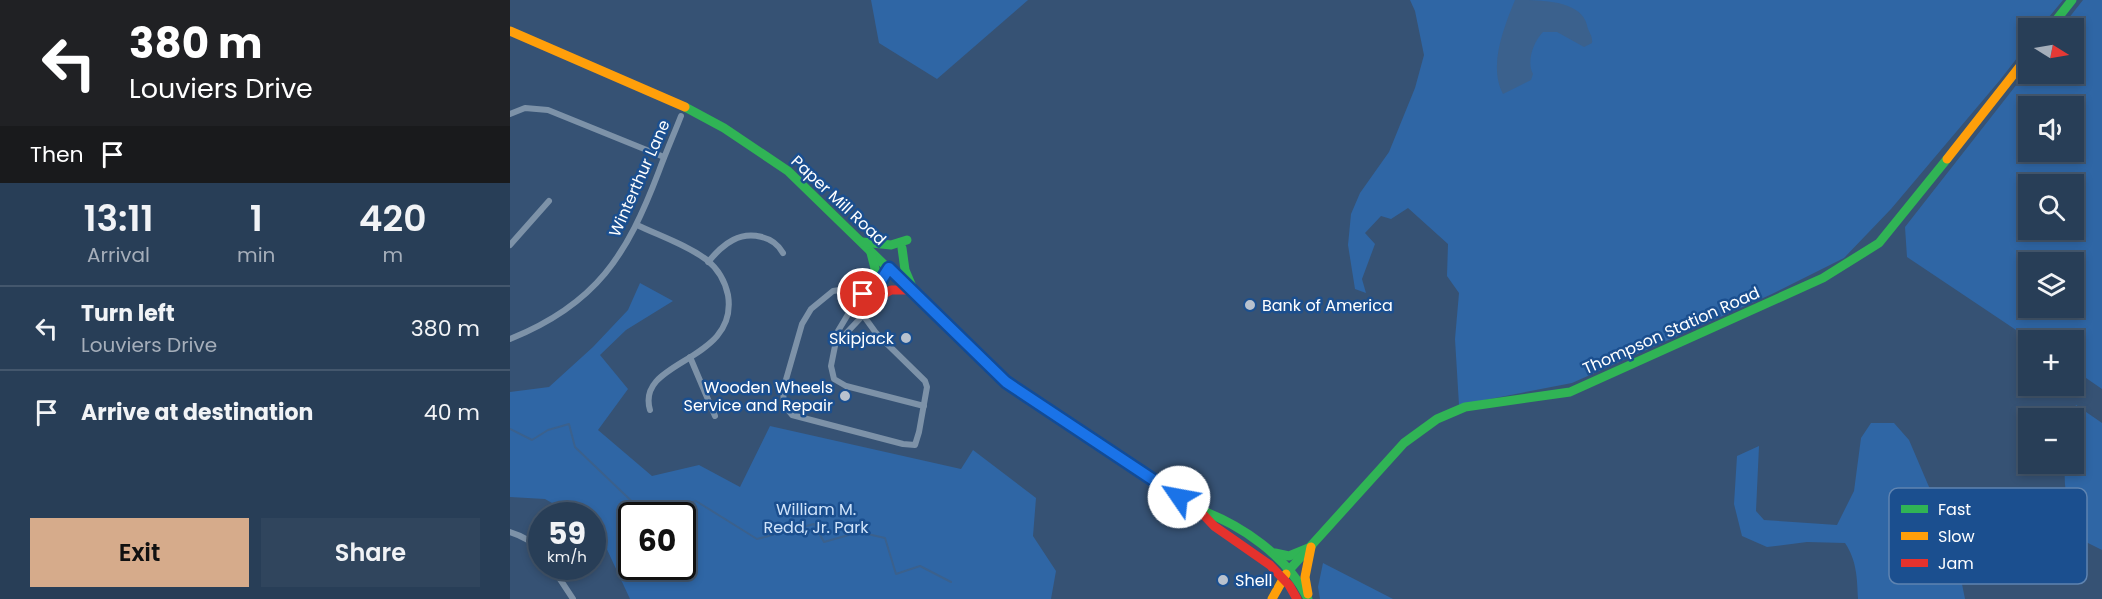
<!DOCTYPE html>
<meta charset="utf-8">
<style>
body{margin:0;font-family:Poppins,sans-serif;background:#30455d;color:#f1f3f6;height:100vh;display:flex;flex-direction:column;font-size:22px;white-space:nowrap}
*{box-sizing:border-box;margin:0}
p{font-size:20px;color:#a5aeba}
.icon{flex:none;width:33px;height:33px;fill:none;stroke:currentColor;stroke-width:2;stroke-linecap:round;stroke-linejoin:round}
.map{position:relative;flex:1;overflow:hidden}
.panel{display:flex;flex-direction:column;background:#283e57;width:510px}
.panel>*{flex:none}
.banner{background:#202124;color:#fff;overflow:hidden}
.needle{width:39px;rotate:101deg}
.tools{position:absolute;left:1508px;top:18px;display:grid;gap:12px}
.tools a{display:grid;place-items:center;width:66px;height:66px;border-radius:0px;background:#283e57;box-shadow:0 3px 9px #0003,0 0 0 2px #44576d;font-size:30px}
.speed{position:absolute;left:18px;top:502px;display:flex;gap:12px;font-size:30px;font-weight:700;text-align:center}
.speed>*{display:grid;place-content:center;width:78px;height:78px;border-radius:50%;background:#283e57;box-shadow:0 3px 9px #0003,0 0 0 2px #44576d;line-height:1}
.speed small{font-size:15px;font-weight:400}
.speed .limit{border:3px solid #111;border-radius:9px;background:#fff;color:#111}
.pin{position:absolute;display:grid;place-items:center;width:51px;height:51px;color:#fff;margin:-26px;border:3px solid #fff;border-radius:50%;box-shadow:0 2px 6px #0007}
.me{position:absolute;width:66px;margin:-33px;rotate:303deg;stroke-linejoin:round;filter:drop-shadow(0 0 4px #0008)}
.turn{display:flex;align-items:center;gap:21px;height:126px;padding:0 30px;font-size:27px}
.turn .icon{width:78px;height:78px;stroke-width:2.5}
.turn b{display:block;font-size:42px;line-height:51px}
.then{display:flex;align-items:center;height:57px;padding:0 30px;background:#0003;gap:12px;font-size:22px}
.eta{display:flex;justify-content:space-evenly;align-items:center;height:102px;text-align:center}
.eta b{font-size:36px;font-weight:600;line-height:42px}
.cta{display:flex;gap:12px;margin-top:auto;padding:12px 30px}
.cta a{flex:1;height:69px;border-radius:0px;background:#d6ab8b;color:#111;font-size:24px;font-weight:600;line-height:69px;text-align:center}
.cta a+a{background:#30455d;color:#f1f3f6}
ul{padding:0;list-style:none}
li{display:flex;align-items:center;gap:18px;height:84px;padding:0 30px;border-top:2px solid #44576d}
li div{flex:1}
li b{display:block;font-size:22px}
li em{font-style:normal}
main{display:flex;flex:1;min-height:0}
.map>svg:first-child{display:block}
.green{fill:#2f66a5;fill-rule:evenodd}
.water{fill:#3b618d}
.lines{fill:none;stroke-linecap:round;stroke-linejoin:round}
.stream{stroke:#3b618d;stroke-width:2}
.street{stroke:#7d92a8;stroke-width:6}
.fast{stroke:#30b455;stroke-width:9}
.slow{stroke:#ff9f0a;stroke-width:9}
.jam{stroke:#e5322d;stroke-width:9}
.route-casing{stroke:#114b97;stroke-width:15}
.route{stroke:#1a73e8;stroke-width:10}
.poi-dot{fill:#b9c2ce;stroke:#1b4f8f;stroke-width:2}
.labels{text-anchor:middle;stroke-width:5;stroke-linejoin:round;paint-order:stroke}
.street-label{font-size:16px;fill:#fff;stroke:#1b4f8f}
.poi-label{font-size:16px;fill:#fff;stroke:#1b4f8f;text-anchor:start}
.park-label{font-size:16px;fill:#cfe3fa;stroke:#1b4f8f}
.key{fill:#1b4f8f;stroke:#5f84b1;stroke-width:1.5}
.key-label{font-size:16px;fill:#fff}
</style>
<main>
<section class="panel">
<div class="banner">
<div class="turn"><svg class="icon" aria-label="left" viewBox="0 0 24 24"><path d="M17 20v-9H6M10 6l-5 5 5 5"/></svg><div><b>380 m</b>Louviers Drive</div></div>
<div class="then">Then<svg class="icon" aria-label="arrive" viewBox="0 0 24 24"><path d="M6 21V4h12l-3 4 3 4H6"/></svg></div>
</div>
<div class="eta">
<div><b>13:11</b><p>Arrival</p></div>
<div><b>1</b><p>min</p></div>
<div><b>420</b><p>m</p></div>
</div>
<ul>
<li><svg class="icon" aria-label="left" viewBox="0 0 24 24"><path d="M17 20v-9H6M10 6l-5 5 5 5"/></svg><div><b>Turn left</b><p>Louviers Drive</p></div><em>380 m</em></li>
<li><svg class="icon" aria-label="arrive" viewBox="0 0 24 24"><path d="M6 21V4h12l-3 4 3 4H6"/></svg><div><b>Arrive at destination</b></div><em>40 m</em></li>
</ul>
<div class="cta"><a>Exit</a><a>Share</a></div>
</section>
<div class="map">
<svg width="1592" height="599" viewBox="0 0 1592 599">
<rect width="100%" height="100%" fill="#365274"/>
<g class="green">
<path d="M361,0H518L427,79L369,43Z"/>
<path d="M900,0H1553L1530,28H1518V44L1490,80L1381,209L1334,258L1262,294L1062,383L949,405L945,339L949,293L937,276L938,244L898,208L881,219L871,216L855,233L865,244L852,279L856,293L845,289L838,245L841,214L850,193L879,152L905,88L914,55L905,11Z"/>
<path d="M1573,0H1592V389L1563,369V340H1521L1397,257L1395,227L1518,70V74H1563V28H1551ZM1518,106H1563V152H1518ZM1518,184H1563V230H1518ZM1518,262H1563V308H1518Z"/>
<path d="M130,283L163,301L116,330L90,355L118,389L88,430L142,476L189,465L230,487L260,426L451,469L463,450L526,498L523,536L546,571L541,599H120L88,530L83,526L82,516H65L35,499L0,497V392L39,387L83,347L118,310ZM122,516H172V567H122Z"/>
<path d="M1566,405L1592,423V550L1568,538C1559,514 1553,490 1555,464H1563L1562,418Z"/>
<path d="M1361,423H1384L1399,440L1428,508L1451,579L1455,599H1348C1347,578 1347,561 1335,543L1297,542L1257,547L1232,536L1224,504L1227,456L1249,446L1246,511L1254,520L1327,525L1344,491L1351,438Z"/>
<path d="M813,563L883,599H810L808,587Z"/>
</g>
<path class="water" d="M1005,0C1030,0 1071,0 1077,25C1078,32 1083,35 1082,43L1074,47L1047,32H1033C1024,41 1016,61 1023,74L1021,80L993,94C978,66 994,27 1005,0Z"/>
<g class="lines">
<path class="stream" d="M0,429L22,440L38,430L59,424L65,447L135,514L186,501L247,539L304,524L314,542L349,532L375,538L386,574L410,566L441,582"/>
<g class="street">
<path d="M0,114L15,108L38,110L154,157"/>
<path d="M127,225C150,236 177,245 197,260C208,269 215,281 218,295C229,363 125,359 140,410"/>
<path d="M0,245L39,201"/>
<path d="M198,262C206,253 213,245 223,240C240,231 264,236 273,253"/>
<path d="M365,290L353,294L346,301L328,331L321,366L324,379L336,386L414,406"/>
<path d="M349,298L330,290L323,291L301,309L292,324L273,390L274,405L282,415L393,444L405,445L409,432L417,387L415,381L366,333L353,315"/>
<path d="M0,339C87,304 117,255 149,171C156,152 164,134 171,116"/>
<path d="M327,343L359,309L364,298"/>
<path d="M180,357L205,416"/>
<path d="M0,532C13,536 22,541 32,551"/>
<path d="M42,567L63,599"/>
</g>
<g class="fast">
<path d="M1540,28L1562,0"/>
<path d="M175,107L214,128L278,171L496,383L641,478"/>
<path d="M352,242L381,245L397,240"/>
<path d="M392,248L395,270L403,289"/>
<path d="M361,253L369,284"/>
<path d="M688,509C732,525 777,556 798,599"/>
<path d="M765,553L779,556L801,547"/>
<path d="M780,569L894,443L927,419L955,407L1060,392L1313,278L1369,243L1437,159"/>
</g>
<g class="slow">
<path d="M0,31L175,107"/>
<path d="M1437,159L1518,56"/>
<path d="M798,594L795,577L801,547"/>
<path d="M762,599L776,574"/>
</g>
<g class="jam">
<path d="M363,300L381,290H401"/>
<path d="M641,478L688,509L704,526L760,565L779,585L787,599"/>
</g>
</g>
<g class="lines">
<defs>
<path id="route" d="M353,294L365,290L379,268L496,382L669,497"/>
</defs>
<use href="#route" class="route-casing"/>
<use href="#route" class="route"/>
</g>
<g class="poi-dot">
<circle cx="740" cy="305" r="6"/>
<circle cx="396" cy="338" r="6"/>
<circle cx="335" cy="396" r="6"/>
<circle cx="713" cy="580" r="6"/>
</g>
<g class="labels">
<g class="street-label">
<text transform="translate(129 178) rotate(-66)" y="6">Winterthur Lane</text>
<text transform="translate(329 200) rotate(43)" y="6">Paper Mill Road</text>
<text transform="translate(1161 330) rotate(-24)" y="6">Thompson Station Road</text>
</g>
<g class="poi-label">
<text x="752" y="311">Bank of America</text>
<text x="384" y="344" text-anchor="end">Skipjack</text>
<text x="323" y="393" text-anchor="end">Wooden Wheels<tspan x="323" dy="18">Service and Repair</tspan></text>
<text x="725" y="586">Shell</text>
</g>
<g class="park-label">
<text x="306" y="515">William M.<tspan x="306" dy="18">Redd, Jr. Park</tspan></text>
</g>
</g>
<rect x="1379" y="488" width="198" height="96" rx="9" class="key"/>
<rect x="1391" y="505" width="27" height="8" fill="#30b455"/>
<rect x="1391" y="532" width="27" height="8" fill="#ff9f0a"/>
<rect x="1391" y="559" width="27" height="8" fill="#e5322d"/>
<g class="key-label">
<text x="1428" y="515">Fast</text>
<text x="1428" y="542">Slow</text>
<text x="1428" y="569">Jam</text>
</g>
</svg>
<div class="tools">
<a><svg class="needle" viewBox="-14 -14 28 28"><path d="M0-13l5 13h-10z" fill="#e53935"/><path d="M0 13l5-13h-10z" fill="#a5aeba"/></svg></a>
<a><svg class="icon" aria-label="sound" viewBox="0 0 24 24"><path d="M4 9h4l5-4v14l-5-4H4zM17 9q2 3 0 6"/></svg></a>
<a><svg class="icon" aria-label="search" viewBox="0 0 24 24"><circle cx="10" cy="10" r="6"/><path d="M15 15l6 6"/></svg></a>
<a><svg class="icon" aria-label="layers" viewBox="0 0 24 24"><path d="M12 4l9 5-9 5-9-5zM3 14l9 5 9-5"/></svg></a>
<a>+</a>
<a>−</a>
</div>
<div class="speed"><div>59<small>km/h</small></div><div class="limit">60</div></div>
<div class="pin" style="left:353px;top:294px;background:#d93025"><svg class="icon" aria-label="arrive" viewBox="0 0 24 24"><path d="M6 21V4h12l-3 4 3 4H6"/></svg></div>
<svg class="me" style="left:669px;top:497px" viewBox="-20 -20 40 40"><circle r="19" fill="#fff"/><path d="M0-13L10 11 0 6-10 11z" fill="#1a73e8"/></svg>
</div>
</main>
